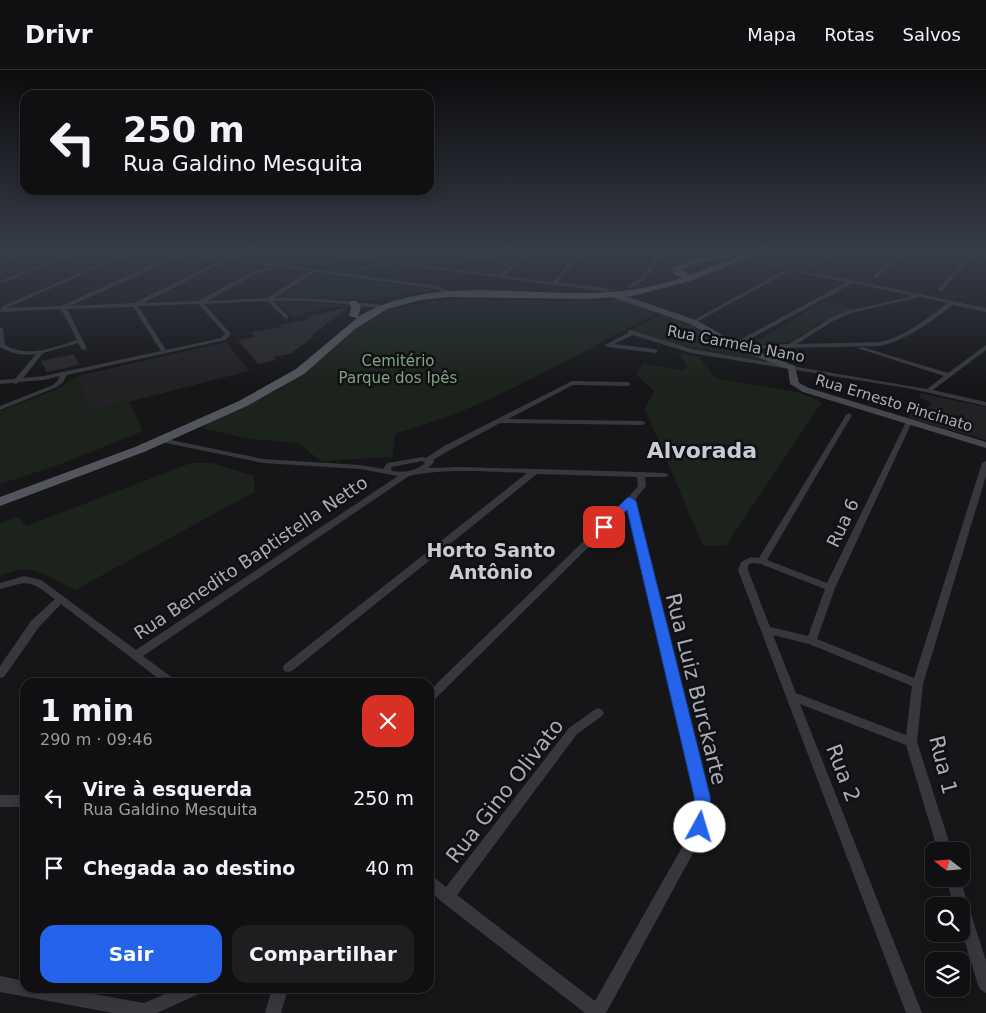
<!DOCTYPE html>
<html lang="pt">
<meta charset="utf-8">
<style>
body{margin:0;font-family:"DejaVu Sans",sans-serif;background:#1e1e20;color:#f1f3f6;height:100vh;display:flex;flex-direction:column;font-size:19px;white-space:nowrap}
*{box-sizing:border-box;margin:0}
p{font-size:16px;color:#9c9d9f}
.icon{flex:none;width:28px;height:28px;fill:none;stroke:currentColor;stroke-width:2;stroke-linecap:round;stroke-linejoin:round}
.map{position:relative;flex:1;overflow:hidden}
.sheet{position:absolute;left:20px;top:608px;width:414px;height:315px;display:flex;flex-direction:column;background:#101012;border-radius:15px;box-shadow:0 2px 12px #0003,0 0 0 1px #303032}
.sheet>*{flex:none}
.top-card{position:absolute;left:20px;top:20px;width:414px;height:105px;border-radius:15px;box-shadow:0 2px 12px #0003,0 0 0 1px #303032;background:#101012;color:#f1f3f6;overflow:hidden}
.needle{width:32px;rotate:287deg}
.tools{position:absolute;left:925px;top:772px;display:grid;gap:10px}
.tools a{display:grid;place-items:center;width:45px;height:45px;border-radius:10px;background:#101012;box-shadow:0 2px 12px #0003,0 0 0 1px #303032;font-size:25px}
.pin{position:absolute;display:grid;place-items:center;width:42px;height:42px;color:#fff;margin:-21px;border-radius:10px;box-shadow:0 2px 8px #0006}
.me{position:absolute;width:55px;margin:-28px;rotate:6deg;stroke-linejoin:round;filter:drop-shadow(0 0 4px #0008)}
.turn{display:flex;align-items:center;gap:18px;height:105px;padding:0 20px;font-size:22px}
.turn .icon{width:65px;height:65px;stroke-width:2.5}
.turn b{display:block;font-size:35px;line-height:42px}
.round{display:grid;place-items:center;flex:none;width:52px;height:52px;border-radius:15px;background:#1e1e20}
.headline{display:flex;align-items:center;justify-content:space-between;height:85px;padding:0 20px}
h1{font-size:30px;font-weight:700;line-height:38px}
.button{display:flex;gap:10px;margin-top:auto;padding:10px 20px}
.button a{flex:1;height:58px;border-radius:15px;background:#2563eb;color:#fff;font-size:20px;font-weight:700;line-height:58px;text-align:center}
.button a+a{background:#1e1e20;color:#f1f3f6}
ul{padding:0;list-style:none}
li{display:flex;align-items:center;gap:15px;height:70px;padding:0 20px}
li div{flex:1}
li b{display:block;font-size:19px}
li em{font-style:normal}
header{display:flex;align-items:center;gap:30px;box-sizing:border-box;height:70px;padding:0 25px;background:#101012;border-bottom:1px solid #303032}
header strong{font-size:24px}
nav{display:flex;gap:28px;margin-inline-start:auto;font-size:18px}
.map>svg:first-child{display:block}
.built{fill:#222225}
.green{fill:#1c231d}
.building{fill:#29292c}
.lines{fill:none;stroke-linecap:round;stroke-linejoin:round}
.street{fill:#37383d;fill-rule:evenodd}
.secondary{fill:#45474d;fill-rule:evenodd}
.primary{fill:#53555c;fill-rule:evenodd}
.route{fill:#2563eb;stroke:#184099}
.labels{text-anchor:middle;stroke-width:5;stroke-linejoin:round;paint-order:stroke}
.far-street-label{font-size:15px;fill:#a8adb8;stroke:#111113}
.far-park-label{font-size:15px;fill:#7fa381;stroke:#111113}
.street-label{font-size:18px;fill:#a8adb8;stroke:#111113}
.neighbourhood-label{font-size:19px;font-weight:bold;fill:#c9ccd4;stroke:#111113}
.near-street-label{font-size:21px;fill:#a8adb8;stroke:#111113}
.district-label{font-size:22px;font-weight:bold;fill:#c9ccd4;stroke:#111113}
</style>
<header>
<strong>Drivr</strong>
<nav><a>Mapa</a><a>Rotas</a><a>Salvos</a></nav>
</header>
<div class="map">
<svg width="986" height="943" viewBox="0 0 986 943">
<rect width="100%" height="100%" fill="#161618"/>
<g class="built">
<path d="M226,272L249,301L89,342L78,306Z"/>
<path d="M919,323L986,337V370L908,348L916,336L928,338L932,332L920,328Z"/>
</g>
<g class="green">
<path d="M315,204H324L434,220L375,230L276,228Z"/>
<path d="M466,229L585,231L619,229L657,243C572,286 488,339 396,363L392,387L321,391L298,373L250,369L205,359L208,352L277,320L300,305L358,253L384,240L433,231Z"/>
<path d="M301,231L349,235V237H329L293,247L277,232Z"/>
<path d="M824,231L855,239L819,253L792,272L751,275Z"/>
<path d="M661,245L691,255L718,272L779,294L676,275L631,260Z"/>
<path d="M678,283L697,286L716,308L797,322L822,332L726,475L703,476L645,339L654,321L635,304L643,294L684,300L688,296Z"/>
<path d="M78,306L89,342L129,332L143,361L58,395L0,414V341L57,319Z"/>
<path d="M191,393H212L254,406V422L75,520C46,506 32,491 0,506V453L17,447L27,456Z"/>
</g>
<g class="building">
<path d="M348,237L311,266L316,265L290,284L274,287L276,290L258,294L238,270L255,267L251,262L281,257V255L309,249L307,247Z"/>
<path d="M74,284L79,295L47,302L41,291Z"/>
</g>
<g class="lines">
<g class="street">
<path d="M22,182H28L0,193V190Z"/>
<path d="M74,182H80L0,214V211Z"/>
<path d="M127,182H133L7,238L61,236L181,182H194L437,216L452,222L449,224L436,219L316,202L274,228C310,227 347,231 383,235L386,237L383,239C347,234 310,230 273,231L288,246V248L286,249L267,231L204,234L231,264L225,270L67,305L63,312L57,317L0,340V336L53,315L58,310L60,306L44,310L19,312L16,314L13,313L0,314V310L15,309L36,284C23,286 12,284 0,277V257L3,259L5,275C28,288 53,278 77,270L61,239L0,242L1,237ZM185,184L223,189L134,233L70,236ZM228,190L271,196L252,202L198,231L143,233ZM278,197L310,201L267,228L207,231L256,204ZM199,234L225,264L221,268L166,280L138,236ZM133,237L161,281L44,306L23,308L43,283L78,273L82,280L87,279L67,239Z"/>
<path d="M306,182H319L500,205L513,193L433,182H446L515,191L524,182H529L505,206L553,212L578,182H582L558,212L607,218L610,220L607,222Z"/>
<path d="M659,182H663C654,195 645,217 627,218V216L641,208Z"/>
<path d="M829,182H834L817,195H813V193Z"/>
<path d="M899,182H904L877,208H873V206Z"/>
<path d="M971,182L986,183V185L974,183L942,221H938V219Z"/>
<path d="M744,187L797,197L799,198L797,199L742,189V187Z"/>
<path d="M385,194L387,195V196L346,202L344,201Z"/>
<path d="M787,199L791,200L695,253L690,252Z"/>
<path d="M802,201L852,210L986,238V242L953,235C930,252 909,269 880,276L739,279L737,278V276H732V274L847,212L800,203V202ZM853,213L913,226L847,241L829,249L789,274L737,276ZM920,227L948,233C926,249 906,266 880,272L797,274L833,251L851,243Z"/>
<path d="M630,260L692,279L927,319L944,306L857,278L862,277L948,303L986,275V280L933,320L986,332V336L912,319L691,283L633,265L614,274L655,279L658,281L655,283L608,277L605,275L628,263V261Z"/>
<path d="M572,311L628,312L631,314L628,316L573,315L508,349L642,351L646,353L642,355L500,353L450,380L433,390L434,392L428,398L460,397L641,402L665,403L669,405L665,407H645L646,416L634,431L708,726L709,742L705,761L606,943H585L442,832L429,820V805L434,807L446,817L569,658L594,640L598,638L602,640L604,643L602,646L577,664L457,825L595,931L694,756L697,742L696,726L628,438L433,631L429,632V621L627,429L638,416L637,407L537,404L292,601L288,602L284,601L283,598L284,595L527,403C489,402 447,398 409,406L143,586L174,609L175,612H163L61,534L39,557L4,607L0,608V596L31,551L55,529C29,510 31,510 0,519V513L24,506L41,510L136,580L398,406L360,399L263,393L161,372L157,370L158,368H161L263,389L360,395L383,399L387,393L423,387L426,388L444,376ZM422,391L425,393C416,401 404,403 392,401L391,398L392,397Z"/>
<path d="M849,343L852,345L767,490L827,513L906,352L909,350L911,351L912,352L835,518L817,569L914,608L982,393L986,391V406L923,614L917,672L952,781H938L906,675L800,634L922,943H906L738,500L741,492L751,487L759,488L846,345ZM752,493L761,494L825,519L808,566L770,557L748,500V495ZM773,565L809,574L912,616L906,665L796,623Z"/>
<rect x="0" y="725" width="25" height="12"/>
<path d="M946,809H960L986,891V923L981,920L978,915L961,859V836H954Z"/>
<path d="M0,906L25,911V918H60L144,933L179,918H204L201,923L157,943H113L0,922Z"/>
<path d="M272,918H288L281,943H265Z"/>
</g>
<path class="secondary" d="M611,223H617L696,250L737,273L795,296L799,313L809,318L986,372V378L803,322L790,314L788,299L731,277L690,254L611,227Z"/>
<path class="primary" d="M751,182H762L690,211L632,226L587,229L448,227L421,230L387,239L355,259L304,304L247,336L144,382L0,436V427L135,377L239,331L296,299L357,248L349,246L351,237L349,233L350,231H356L361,237L358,247C424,207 512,224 585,223C619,223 650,218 682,208L675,205L672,198L694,189L733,184L737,186L696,193L681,199L690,205Z"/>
</g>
<linearGradient id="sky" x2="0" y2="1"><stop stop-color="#0c0c0d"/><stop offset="0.58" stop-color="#363c48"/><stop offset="1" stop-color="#363c48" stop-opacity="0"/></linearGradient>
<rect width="986" height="314" fill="url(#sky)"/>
<path class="route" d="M630,427L636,431L710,726C711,739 711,751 706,763L700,765L694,763C690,753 695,738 694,726L627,440L607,459L604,460L598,457L627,428Z"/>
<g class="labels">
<g class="far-street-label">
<text transform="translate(736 274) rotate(11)" y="5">Rua Carmela Nano</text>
<text transform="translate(894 333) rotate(17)" y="5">Rua Ernesto Pincinato</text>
</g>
<g class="far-park-label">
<text x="398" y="296">Cemitério<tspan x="398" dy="17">Parque dos Ipês</tspan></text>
</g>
<g class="street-label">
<text transform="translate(843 453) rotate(-65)" y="6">Rua 6</text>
<text transform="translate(251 488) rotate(-34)" y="6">Rua Benedito Baptistella Netto</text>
</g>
<g class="neighbourhood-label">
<text x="491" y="487">Horto Santo<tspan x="491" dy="22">Antônio</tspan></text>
</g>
<g class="near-street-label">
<text transform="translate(696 619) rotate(76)" y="7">Rua Luiz Burckarte</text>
<text transform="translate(943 695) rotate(76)" y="7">Rua 1</text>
<text transform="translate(843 703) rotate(69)" y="7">Rua 2</text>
<text transform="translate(505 721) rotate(-52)" y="7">Rua Gino Olivato</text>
</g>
<g class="district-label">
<text x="702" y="388">Alvorada</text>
</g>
</g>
</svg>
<div class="tools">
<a><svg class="needle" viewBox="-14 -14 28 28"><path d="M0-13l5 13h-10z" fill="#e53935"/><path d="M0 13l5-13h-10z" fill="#9c9d9f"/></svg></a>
<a><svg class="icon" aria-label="search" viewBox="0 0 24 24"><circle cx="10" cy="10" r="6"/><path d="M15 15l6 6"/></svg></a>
<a><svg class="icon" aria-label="layers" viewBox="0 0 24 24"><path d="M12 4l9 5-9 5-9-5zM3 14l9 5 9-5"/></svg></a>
</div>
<div class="pin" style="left:604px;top:457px;background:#d93025"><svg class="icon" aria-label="arrive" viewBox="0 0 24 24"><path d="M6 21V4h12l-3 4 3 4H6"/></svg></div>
<svg class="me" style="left:700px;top:757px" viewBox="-20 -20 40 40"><circle r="19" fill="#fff"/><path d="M0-13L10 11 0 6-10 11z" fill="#2563eb"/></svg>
<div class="top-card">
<div class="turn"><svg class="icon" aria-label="left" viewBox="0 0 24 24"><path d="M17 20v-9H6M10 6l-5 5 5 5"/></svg><div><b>250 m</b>Rua Galdino Mesquita</div></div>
</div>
<section class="sheet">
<div class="headline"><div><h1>1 min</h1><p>290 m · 09:46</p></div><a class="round" style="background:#d93025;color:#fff"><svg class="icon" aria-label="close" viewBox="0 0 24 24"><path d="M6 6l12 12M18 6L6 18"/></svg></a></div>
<ul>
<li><svg class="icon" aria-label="left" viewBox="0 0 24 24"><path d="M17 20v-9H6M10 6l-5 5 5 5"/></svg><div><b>Vire à esquerda</b><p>Rua Galdino Mesquita</p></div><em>250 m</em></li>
<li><svg class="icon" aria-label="arrive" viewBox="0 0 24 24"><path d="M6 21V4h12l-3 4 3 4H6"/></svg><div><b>Chegada ao destino</b></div><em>40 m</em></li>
</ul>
<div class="button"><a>Sair</a><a>Compartilhar</a></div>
</section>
</div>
